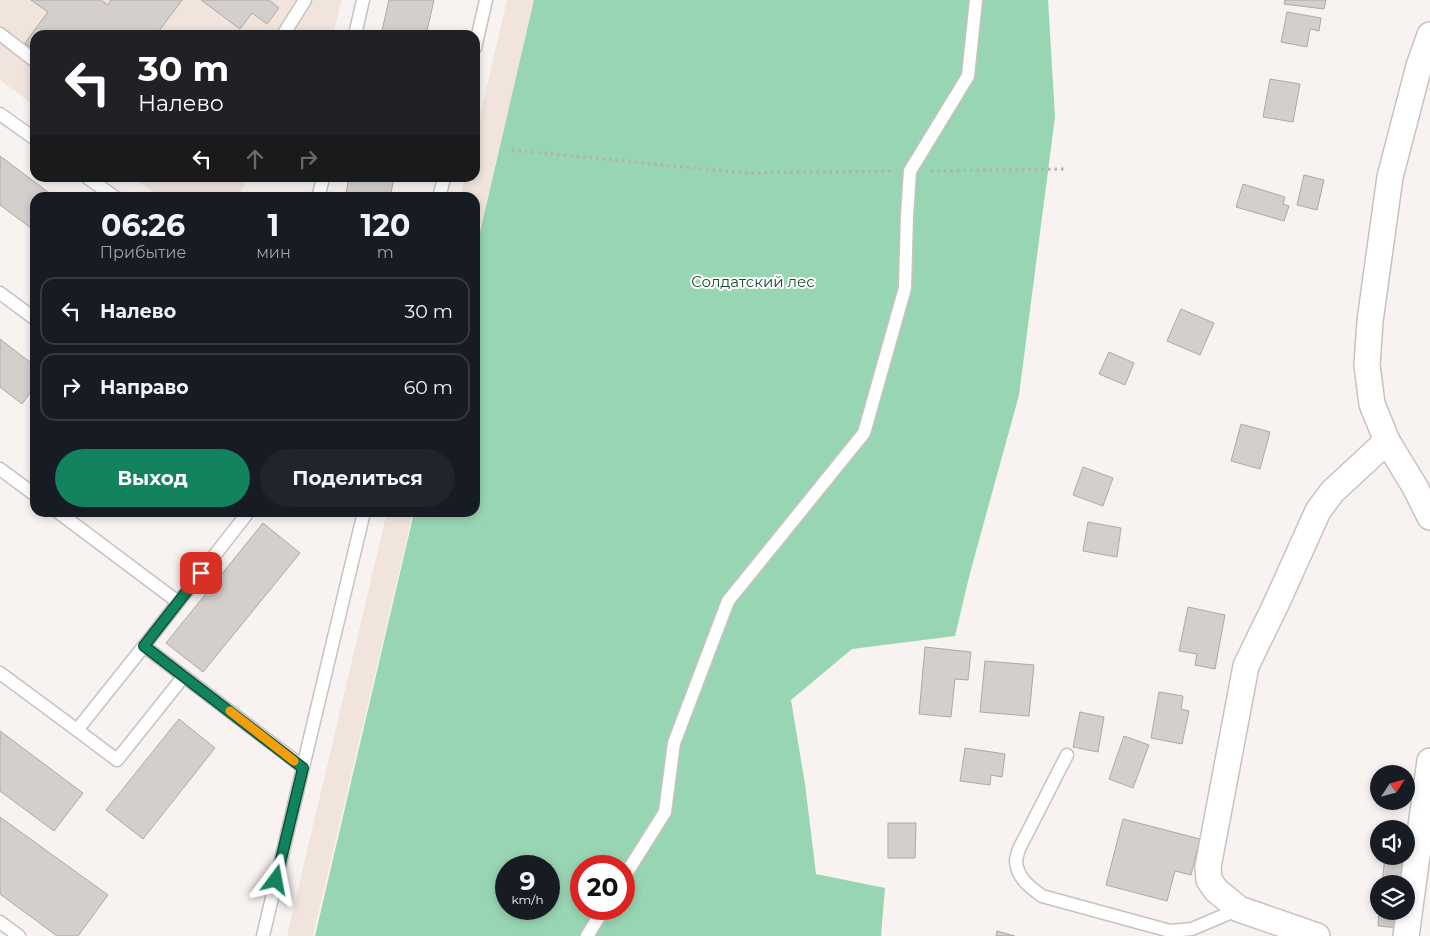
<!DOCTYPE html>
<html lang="ru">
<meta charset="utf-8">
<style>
body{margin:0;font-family:Montserrat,sans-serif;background:#20242c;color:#f1f3f6;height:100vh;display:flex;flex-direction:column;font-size:19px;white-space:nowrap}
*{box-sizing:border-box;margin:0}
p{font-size:16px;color:#9ea1a6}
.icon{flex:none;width:28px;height:28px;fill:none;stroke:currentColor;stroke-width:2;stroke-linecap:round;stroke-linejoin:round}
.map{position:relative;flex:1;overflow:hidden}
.drawer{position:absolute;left:30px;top:192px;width:450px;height:325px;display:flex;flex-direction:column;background:#171b24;border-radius:15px;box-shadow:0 2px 8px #0003}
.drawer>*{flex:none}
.top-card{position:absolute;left:30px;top:30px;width:450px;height:152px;border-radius:15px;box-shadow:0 2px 8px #0003;background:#202124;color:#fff;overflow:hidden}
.needle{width:32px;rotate:54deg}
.fabs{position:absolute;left:1370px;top:765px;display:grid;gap:10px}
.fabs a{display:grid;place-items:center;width:45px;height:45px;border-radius:50%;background:#171b24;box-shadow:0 2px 8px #0003;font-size:25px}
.speed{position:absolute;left:495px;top:855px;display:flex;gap:10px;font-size:25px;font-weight:700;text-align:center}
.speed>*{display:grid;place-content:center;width:65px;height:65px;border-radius:50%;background:#171b24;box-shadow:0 2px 8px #0003;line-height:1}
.speed small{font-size:12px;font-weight:400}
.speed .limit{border:8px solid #d22;background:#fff;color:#111}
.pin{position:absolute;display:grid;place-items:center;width:42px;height:42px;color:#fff;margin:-21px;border-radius:10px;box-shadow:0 2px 8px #0006}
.me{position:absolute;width:55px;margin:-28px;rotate:13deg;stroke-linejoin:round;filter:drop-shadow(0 0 4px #0008)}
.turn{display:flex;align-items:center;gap:18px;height:105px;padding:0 25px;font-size:22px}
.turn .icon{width:65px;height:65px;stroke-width:2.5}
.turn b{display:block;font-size:35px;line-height:42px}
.lanes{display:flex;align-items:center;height:48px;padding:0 25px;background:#0003;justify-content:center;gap:25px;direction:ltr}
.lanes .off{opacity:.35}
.eta{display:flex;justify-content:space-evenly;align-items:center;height:85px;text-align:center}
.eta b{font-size:30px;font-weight:700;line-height:35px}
.button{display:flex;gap:10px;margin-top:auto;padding:10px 25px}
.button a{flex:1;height:58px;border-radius:30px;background:#13825f;color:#fff;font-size:20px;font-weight:700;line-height:58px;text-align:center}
.button a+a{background:#20242c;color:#f1f3f6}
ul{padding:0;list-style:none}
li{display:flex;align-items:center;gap:15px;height:68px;margin:0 10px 8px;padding:0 15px;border:2px solid #363941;border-radius:15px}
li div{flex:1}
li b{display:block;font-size:19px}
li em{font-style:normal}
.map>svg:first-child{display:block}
.built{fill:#f0e4dd}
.green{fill:#98d5b3;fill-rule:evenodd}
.building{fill:#d4cfcd;stroke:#ada9a6}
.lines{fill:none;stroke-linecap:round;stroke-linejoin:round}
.lane-casing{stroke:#c7c2c0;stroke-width:15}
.street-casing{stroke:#c7c2c0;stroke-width:28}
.path{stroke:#b4b0ae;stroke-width:3;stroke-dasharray:2.5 4;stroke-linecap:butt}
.lane{stroke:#fff;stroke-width:12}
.street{stroke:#fff;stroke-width:25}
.route-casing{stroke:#0c543e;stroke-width:12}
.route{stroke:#13825f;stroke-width:9}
.slow{stroke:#f59e0b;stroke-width:9}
.labels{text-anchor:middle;stroke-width:4;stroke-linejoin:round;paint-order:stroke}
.park-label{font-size:15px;fill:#164c33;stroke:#fff}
</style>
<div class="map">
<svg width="1430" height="936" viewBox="0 0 1430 936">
<rect width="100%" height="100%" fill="#f8f3f0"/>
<g class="built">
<path d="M0,0H342L333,35H35V106L0,80Z"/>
<path d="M507,0H534L475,250V198L461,197L465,178H475V137Z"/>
<path d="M133,178H249L237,198L160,197Z"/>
<path d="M387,512L413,513L313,936H287Z"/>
</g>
<path class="green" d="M534,0H1048L1055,117L1019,395L970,573L955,636L852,649L791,700L805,784L816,874L885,888L881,936H315L414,513L475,512V253ZM506,866H549V909H506ZM581,866H624V909H581Z"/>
<g class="building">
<path d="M31,0H101L108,5L111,0H182L156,35H94L89,32L87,35H35V51L25,43L48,12Z"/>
<path d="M201,0H269L279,8L267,24L252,13L240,29Z"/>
<path d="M389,0H434L426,35H381Z"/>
<path d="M1285,0H1326L1324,9L1284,4Z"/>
<path d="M1287,12L1321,18L1319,31L1310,29L1307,47L1281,42Z"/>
<path d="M1270,79L1300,84L1293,122L1263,117Z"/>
<path d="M0,156L56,198H35V231L0,205Z"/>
<path d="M1304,175L1324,180L1317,210L1297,205Z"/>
<path d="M349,178H394L390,198H345Z"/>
<path d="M1243,184L1285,197L1283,204L1289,206L1284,221L1236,207Z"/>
<path d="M1181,309L1214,323L1200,355L1167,341Z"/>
<path d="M0,339L35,366V386L22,404L0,387Z"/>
<path d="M1109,352L1134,363L1125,385L1099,374Z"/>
<path d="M1241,424L1270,432L1260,469L1231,461Z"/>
<path d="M1083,467L1113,478L1103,506L1073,495Z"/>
<path d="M1088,522L1121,528L1117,557L1083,551Z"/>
<path d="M263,523L300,553L203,672L166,643Z"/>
<path d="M1188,607L1225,615L1215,669L1195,665L1197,654L1179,651Z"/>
<path d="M925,647L971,652L968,680L955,679L951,717L919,714Z"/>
<path d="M985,661L1034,665L1029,716L980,712Z"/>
<path d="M1159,692L1183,696L1181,709L1189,711L1182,744L1151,738Z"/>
<path d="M1080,712L1104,717L1098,752L1073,747Z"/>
<path d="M179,719L215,748L143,839L106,810Z"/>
<path d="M0,731L83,793L54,831L0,791Z"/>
<path d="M1124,736L1149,745L1133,788L1109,779Z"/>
<path d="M965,748L1005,754L1002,777L991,775L990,785L960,781Z"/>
<path d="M0,817L108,895L78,936H57L0,894Z"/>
<path d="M1123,819L1200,839L1191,875L1175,871L1167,901L1106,885Z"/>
<path d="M888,823H916L915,858H888Z"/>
<path d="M1385,856L1407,858L1405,884H1382Z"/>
<path d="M1379,911H1402L1400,928L1378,926Z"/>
<path d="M997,931L1015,936H996Z"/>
</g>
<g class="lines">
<defs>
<g id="lane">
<path d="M0,34L35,61"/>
<path d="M283,35L305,0"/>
<path d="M355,35L363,0"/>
<path d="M475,48L486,0"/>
<path d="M0,114L35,139"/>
<path d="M88,178L116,198"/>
<path d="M318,198L323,178"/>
<path d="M439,198L444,178"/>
<path d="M0,293L35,319"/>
<path d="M0,469L35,495"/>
<path d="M58,512L178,602"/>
<path d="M144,646L246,515V512"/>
<path d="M0,673L77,730L144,646L303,767L263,936"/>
<path d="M77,730L117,760L184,676"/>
<path d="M1067,755L1019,849C1018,853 1016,857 1016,861C1017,878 1030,887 1042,896L1170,931L1192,929L1239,909"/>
<path d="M303,767L364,512"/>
<path d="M624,877L665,812L674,743L728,601L864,433L905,288L907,215L910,171L968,76L976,0"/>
<path d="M0,922L19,936"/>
<path d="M587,936L604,909"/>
</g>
<g id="street">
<path d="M1430,35L1419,66L1390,177L1370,321L1367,365L1372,404L1387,441L1415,487L1430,517"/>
<path d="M1317,936L1239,909L1216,890L1209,880L1208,867L1246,666L1277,602L1318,511L1332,492L1387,441"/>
<path d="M1406,936L1430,761"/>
</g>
</defs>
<use href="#lane" class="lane-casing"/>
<use href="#street" class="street-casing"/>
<g class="path">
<path d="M512,150L745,173L893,171"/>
<path d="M931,171L1064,169"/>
</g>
<use href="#lane" class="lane"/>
<use href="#street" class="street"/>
</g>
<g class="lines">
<defs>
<path id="route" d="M201,573L144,646L303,768L276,880"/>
</defs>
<use href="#route" class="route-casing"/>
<use href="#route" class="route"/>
<path class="slow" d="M230,711L294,761"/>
</g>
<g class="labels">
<g class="park-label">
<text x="753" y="287">Солдатский лес</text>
</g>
</g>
</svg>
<div class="fabs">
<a><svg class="needle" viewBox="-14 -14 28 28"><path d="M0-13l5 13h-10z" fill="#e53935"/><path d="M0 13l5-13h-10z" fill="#9ea1a6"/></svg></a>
<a><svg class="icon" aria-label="sound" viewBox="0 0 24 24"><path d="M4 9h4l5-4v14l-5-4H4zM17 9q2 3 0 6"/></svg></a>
<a><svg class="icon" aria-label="layers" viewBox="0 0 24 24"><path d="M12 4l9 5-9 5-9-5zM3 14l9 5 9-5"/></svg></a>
</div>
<div class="speed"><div>9<small>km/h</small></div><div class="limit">20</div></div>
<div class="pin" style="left:201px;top:573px;background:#d93025"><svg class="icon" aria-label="arrive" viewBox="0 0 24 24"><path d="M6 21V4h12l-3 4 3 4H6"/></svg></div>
<svg class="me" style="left:276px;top:880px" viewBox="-20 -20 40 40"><path d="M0-17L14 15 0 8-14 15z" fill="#13825f" stroke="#fff" stroke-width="4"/></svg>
<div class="top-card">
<div class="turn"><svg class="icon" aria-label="left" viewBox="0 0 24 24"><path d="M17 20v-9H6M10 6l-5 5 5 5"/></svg><div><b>30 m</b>Налево</div></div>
<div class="lanes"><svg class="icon" aria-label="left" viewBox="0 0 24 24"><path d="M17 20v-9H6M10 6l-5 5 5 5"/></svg><svg class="icon off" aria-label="ahead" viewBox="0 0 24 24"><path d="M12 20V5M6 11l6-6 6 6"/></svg><svg class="icon off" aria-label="right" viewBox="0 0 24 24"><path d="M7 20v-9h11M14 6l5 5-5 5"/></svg></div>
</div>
<section class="drawer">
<div class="eta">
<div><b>06:26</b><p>Прибытие</p></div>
<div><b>1</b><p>мин</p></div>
<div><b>120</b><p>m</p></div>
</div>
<ul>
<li><svg class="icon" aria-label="left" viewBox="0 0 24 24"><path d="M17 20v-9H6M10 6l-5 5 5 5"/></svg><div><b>Налево</b></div><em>30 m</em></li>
<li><svg class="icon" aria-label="right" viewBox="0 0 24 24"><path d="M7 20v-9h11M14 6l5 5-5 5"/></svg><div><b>Направо</b></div><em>60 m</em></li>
</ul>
<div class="button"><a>Выход</a><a>Поделиться</a></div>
</section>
</div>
